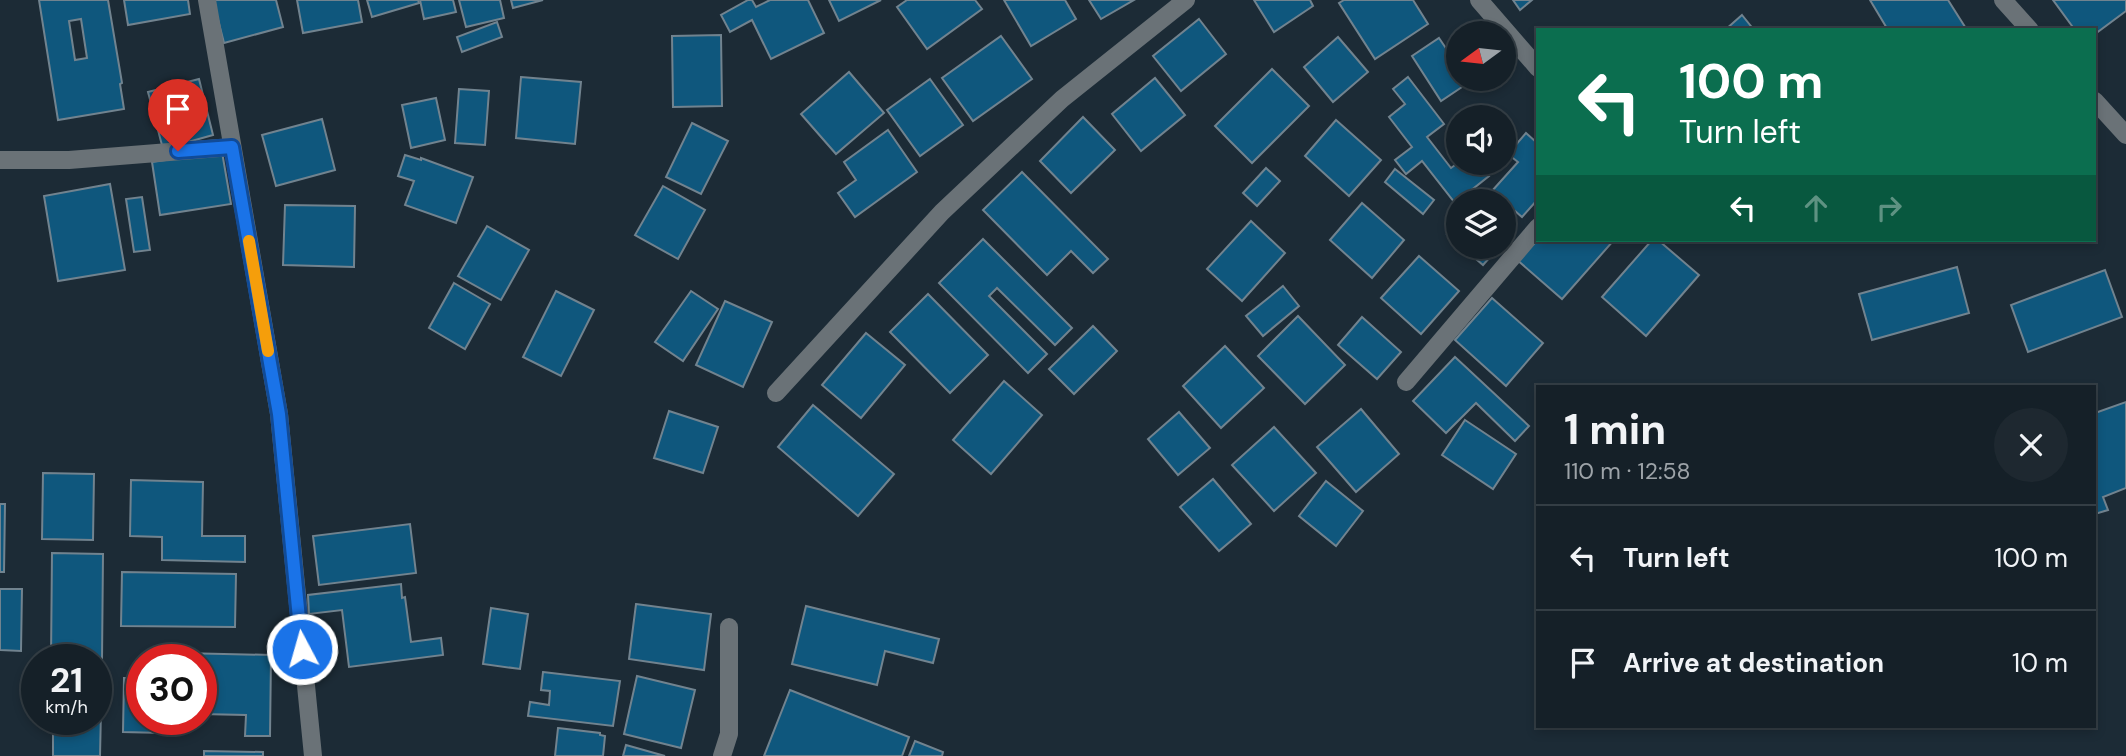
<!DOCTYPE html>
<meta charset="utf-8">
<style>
body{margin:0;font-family:"DM Sans",sans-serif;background:#1e2830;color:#f1f3f6;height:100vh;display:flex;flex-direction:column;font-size:26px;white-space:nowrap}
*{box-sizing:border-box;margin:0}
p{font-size:23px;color:#9da3a8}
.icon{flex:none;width:38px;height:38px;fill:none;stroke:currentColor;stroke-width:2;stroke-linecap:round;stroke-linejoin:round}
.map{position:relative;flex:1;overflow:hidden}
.panel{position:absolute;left:1536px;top:385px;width:560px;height:343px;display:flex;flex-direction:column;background:#152028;border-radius:0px;box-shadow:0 4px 10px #0003,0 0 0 2px #343e45}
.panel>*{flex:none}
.hud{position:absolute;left:1536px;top:28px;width:560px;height:214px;border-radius:0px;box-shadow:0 4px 10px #0003,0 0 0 2px #343e45;background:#0b6e4f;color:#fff;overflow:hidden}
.needle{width:46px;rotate:255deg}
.controls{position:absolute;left:1446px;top:21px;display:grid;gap:14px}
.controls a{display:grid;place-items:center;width:70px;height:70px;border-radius:50%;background:#152028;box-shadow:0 4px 10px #0003,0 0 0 2px #343e45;font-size:35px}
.speed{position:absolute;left:21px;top:644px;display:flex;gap:14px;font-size:35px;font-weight:700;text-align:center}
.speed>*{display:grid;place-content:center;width:91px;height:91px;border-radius:50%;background:#152028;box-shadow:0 4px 10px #0003,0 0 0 2px #343e45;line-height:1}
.speed small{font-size:18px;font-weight:400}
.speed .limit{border:10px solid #d22;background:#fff;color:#111}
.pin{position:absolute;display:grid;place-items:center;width:60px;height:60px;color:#fff;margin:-72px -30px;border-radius:50% 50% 50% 0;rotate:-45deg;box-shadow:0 0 7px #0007}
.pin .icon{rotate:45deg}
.me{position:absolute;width:77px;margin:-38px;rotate:354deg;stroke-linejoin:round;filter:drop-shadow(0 0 5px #0008)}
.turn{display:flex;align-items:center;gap:24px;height:147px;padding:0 28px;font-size:32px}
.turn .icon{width:91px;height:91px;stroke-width:2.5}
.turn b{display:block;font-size:49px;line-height:60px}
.lanes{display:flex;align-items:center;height:66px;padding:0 28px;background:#0003;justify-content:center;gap:35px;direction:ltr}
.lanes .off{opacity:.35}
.round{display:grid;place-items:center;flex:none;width:74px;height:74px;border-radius:37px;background:#1e2830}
.overview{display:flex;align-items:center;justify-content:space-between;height:119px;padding:0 28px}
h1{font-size:42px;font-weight:700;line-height:52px}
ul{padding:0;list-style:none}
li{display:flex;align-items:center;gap:21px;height:105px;padding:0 28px;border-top:2px solid #343e45}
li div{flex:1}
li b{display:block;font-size:26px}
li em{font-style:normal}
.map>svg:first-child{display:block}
.building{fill:#0f577d;stroke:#71838f;stroke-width:2;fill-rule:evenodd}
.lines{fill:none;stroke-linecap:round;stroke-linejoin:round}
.minor{stroke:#6a7277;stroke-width:18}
.route-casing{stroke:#114b97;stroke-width:18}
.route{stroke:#1a73e8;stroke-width:12}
.slow{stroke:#f59e0b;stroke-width:12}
</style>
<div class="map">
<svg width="2126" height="756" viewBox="0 0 2126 756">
<rect width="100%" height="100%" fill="#1c2b36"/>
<g class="building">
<path d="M39,0H108L122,83L120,84L124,109L58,120ZM81,19L87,58L75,60L69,21Z"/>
<path d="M124,0H188L190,14L128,25Z"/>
<path d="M213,0H276L283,27L224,43Z"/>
<path d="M297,0H358L362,22L303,33Z"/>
<path d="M367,0H418L419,3L372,17Z"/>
<path d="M420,0H453L456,12L424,19Z"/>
<path d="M459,0H500L504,18L466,27Z"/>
<path d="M511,0H543L513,8Z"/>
<path d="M748,0H752L756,7L770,0H808L824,33L771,59L752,20L730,32L721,15Z"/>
<path d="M829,0H881L839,21Z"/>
<path d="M907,0H975L982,9L927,49L897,7Z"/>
<path d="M1004,0H1065L1076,19L1031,46Z"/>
<path d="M1089,0H1134L1101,19Z"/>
<path d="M1254,0H1310L1313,6L1274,32Z"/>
<path d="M1344,0H1413L1428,24L1375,59L1339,3Z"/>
<path d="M1513,0H1532L1520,10Z"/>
<path d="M1870,0H1948L1967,30H1888Z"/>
<path d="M2053,0H2126V11L2095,34V30H2075Z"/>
<path d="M1742,15L1754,30H1725Z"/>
<path d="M1199,19L1226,54L1181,91L1153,56Z"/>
<path d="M497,22L502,37L462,52L457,37Z"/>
<path d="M721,35L722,106L673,107L672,36Z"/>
<path d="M1001,36L1032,79L973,121L942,78Z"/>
<path d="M1338,37L1368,72L1333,102L1304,67Z"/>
<path d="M1439,38L1458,66V79H1466L1468,83L1441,101L1412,56Z"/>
<path d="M1272,69L1309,106L1252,163L1215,126Z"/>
<path d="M849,72L884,113L836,154L801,114Z"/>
<path d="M521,77L581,82L575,144L516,138Z"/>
<path d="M1408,77L1444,124L1427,137L1451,168L1458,163H1478L1489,176L1455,203L1422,161L1406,174L1395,160L1412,147L1389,117L1405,104L1393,89Z"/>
<path d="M1155,78L1185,115L1141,151L1112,114Z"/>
<path d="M199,79L213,135L163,149L148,92Z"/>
<path d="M930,79L963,125L920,156L887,110Z"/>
<path d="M459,89L489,91L485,145L455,143Z"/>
<path d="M436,98L445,140L411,148L402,105Z"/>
<path d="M1083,117L1115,150L1071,193L1040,161Z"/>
<path d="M322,119L335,170L276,186L262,135Z"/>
<path d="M1336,120L1381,160L1349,196L1305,156Z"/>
<path d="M692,123L728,141L701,194L666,177Z"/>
<path d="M888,130L917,172L855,217L838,193L856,180L844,162Z"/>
<path d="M1526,133L1536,142L1538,139V199L1522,217L1492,191L1518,162L1508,154Z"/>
<path d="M222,152L231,204L160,215L152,162Z"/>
<path d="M405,155L421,160V158L473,177L456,223L405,205L414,181L398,176Z"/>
<path d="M1266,168L1280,181L1257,206L1243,193Z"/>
<path d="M1395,169L1434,200L1423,214L1385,182Z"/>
<path d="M1022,172L1108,259L1093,273L1071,251L1047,275L983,210Z"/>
<path d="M110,184L125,270L58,281L44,196Z"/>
<path d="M663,186L705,210L678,259L635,235Z"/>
<path d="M142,197L150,250L134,252L126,199Z"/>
<path d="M1362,203L1404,240L1372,278L1330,240Z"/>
<path d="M285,205L355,206L354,267L283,265Z"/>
<path d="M1503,217L1515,228L1503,242Z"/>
<path d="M1251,221L1285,253L1242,301L1207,269Z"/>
<path d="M1458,221V243L1447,234Z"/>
<path d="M487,226L529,250L501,300L458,276Z"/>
<path d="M983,239L1072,328L1055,345L997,288L989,296L1047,354L1028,373L939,283Z"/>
<path d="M1538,240H1614L1562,299L1516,259Z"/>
<path d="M1652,240H1658L1699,275L1646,336L1602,297Z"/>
<path d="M1462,247H1499L1483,265Z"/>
<path d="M1419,256L1459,291L1421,334L1381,298Z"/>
<path d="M1957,267L1969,313L1872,340L1859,294Z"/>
<path d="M2105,270L2122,317L2028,352L2011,305Z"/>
<path d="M454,283L490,304L465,349L429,328Z"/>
<path d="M1283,286L1299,306L1263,336L1246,316Z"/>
<path d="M556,291L594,310L561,376L523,357Z"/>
<path d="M691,291L718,309L683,361L655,342Z"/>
<path d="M928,294L988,355L950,393L890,332Z"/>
<path d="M1492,298L1543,343L1506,386L1455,340Z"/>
<path d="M725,301L772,322L743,387L696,365Z"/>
<path d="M1298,316L1345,365L1305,404L1258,356Z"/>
<path d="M1362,317L1401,352L1377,379L1338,345Z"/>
<path d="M1093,326L1117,351L1074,394L1049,369Z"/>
<path d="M866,333L905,365L861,418L822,385Z"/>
<path d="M1225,346L1264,388L1221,428L1183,386Z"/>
<path d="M1455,357L1529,426L1515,441L1476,403L1446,433L1413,401Z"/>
<path d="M1004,381L1042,415L991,474L953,440Z"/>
<path d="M2126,402V488L2103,497L2108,510L2095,514V413Z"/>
<path d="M813,405L894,474L858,516L778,447Z"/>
<path d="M1361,409L1399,454L1356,492L1317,447Z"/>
<path d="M669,411L718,427L703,473L654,458Z"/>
<path d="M1179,412L1210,448L1178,475L1148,439Z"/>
<path d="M1465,420L1516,454L1493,489L1442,455Z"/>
<path d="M1274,427L1316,473L1274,511L1232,465Z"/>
<path d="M43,473L94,474L93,540L42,539Z"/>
<path d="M1213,479L1251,524L1219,551L1180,507Z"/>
<path d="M131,480L203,482L202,536H245V562L162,560V537L130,536Z"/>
<path d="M1326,481L1363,511L1336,546L1299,516Z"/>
<path d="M0,504H5L4,572H0Z"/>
<path d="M410,524L416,573L319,585L313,536Z"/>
<path d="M52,553L103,554L102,661L51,660Z"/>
<path d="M122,572L236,574L235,627L121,626Z"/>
<path d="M401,584L402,598L405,597L411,642L441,638L443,655L349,667L342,610L309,614L308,595Z"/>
<path d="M0,589H22L21,651L0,650Z"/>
<path d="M636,604L711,614L704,670L629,659Z"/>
<path d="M806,606L939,639L933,663L885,651L877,685L792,664Z"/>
<path d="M491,608L528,614L520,669L483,664Z"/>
<path d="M181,653L271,655L270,736H245L246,715L201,714V660H181Z"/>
<path d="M96,672L100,673V693H96Z"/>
<path d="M543,672L620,681L613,726L528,716L530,702L549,705L550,691L541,690Z"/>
<path d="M637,676L695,690L681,748L624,734Z"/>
<path d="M124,678H142V719H163V733L123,732Z"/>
<path d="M790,690L909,737L902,756H764Z"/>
<path d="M96,710H101L100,756H53V719H96Z"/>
<path d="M558,728L600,733V735L605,736L603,756H555Z"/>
<path d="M915,741L943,752L942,756H909Z"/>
<path d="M626,745L665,756H623Z"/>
<path d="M204,751L263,752V756H204Z"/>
</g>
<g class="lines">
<g class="minor">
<path d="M207,0L279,414L313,756"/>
<path d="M1479,0L1538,68"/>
<path d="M2003,0L2030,30"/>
<path d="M2095,101L2126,135"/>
<path d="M0,160H69L232,147"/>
<path d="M1406,382L1538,227"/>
<path d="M776,393L942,212L1062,99L1186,0"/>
<path d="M722,756L729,734V627"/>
</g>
</g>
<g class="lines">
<defs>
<path id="route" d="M178,151L232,147L279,414L302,649"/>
</defs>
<use href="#route" class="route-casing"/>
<use href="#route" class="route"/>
<path class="slow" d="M249,241L268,351"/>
</g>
</svg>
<div class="controls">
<a><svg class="needle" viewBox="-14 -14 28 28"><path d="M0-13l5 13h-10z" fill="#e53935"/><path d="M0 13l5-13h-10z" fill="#9da3a8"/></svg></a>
<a><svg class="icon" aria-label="sound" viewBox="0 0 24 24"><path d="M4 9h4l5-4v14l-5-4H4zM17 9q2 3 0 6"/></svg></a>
<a><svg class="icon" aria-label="layers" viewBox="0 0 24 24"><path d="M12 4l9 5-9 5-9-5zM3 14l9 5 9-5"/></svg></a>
</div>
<div class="speed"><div>21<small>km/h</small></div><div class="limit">30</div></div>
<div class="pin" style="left:178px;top:151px;background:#d93025"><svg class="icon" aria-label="arrive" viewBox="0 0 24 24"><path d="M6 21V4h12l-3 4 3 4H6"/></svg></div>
<svg class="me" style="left:302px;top:649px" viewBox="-20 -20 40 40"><circle r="17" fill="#1a73e8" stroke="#fff" stroke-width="3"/><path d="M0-11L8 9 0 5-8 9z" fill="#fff"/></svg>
<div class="hud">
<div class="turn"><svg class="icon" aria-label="left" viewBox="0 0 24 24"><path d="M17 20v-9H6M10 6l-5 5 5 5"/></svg><div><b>100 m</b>Turn left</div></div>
<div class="lanes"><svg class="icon" aria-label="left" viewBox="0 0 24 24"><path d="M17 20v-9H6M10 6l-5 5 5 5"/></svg><svg class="icon off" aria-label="ahead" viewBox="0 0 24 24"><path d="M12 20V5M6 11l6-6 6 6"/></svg><svg class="icon off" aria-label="right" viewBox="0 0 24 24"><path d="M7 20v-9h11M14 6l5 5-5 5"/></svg></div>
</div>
<section class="panel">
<div class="overview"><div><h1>1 min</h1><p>110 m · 12:58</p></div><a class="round"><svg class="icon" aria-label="close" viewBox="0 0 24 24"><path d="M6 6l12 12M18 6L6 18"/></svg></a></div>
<ul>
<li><svg class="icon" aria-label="left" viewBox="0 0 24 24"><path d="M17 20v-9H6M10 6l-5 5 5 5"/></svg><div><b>Turn left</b></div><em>100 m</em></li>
<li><svg class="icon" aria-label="arrive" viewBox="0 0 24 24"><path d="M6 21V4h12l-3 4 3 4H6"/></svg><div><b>Arrive at destination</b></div><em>10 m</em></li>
</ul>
</section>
</div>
